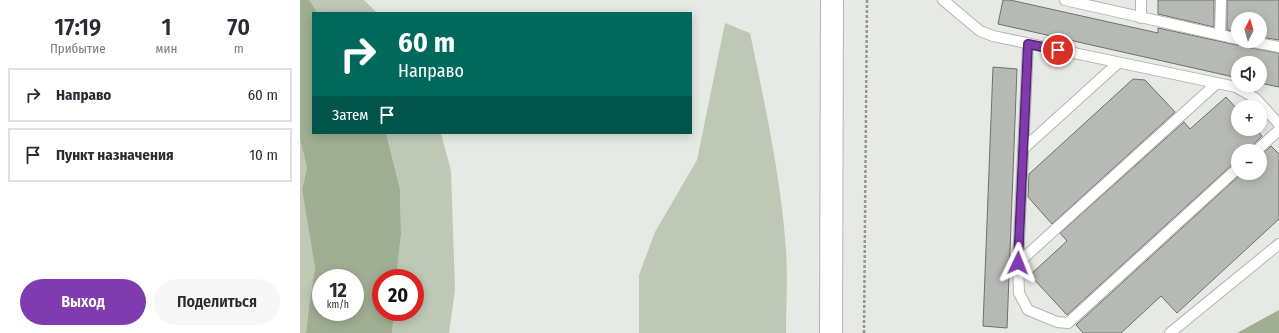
<!DOCTYPE html>
<html lang="ru">
<meta charset="utf-8">
<style>
body{margin:0;font-family:"Fira Sans Condensed",sans-serif;background:#f7f7f7;color:#2b2b33;height:100vh;display:flex;flex-direction:column;font-size:15px;white-space:nowrap}
*{box-sizing:border-box;margin:0}
p{font-size:13px;color:#7c7c81}
.icon{flex:none;width:22px;height:22px;fill:none;stroke:currentColor;stroke-width:2;stroke-linecap:round;stroke-linejoin:round}
.map{position:relative;flex:1;overflow:hidden}
.details{display:flex;flex-direction:column;background:#fff;width:300px}
.details>*{flex:none}
.top-card{position:absolute;left:12px;top:12px;width:380px;height:122px;border-radius:0px;box-shadow:0 2px 10px #0003;background:#00695c;color:#fff;overflow:hidden}
.needle{width:26px;rotate:5deg}
.tools{position:absolute;left:931px;top:12px;display:grid;gap:8px}
.tools a{display:grid;place-items:center;width:36px;height:36px;border-radius:50%;background:#fff;box-shadow:0 2px 10px #0003;font-size:20px}
.speed{position:absolute;left:12px;top:269px;display:flex;gap:8px;font-size:20px;font-weight:700;text-align:center}
.speed>*{display:grid;place-content:center;width:52px;height:52px;border-radius:50%;background:#fff;box-shadow:0 2px 10px #0003;line-height:1}
.speed small{font-size:10px;font-weight:400}
.speed .limit{border:6px solid #d22;background:#fff;color:#111}
.pin{position:absolute;display:grid;place-items:center;width:34px;height:34px;color:#fff;margin:-17px;border:2px solid #fff;border-radius:50%;box-shadow:0 1px 4px #0007}
.me{position:absolute;width:44px;margin:-22px;rotate:2deg;stroke-linejoin:round;filter:drop-shadow(0 0 3px #0008)}
.turn{display:flex;align-items:center;gap:14px;height:84px;padding:0 20px;font-size:18px}
.turn .icon{width:52px;height:52px;stroke-width:2.5}
.turn b{display:block;font-size:28px;line-height:34px}
.then{display:flex;align-items:center;height:38px;padding:0 20px;background:#0003;gap:8px;font-size:15px}
.eta{display:flex;justify-content:space-evenly;align-items:center;height:68px;text-align:center}
.eta b{font-size:24px;font-weight:600;line-height:28px}
.primary-button{display:flex;gap:8px;margin-top:auto;padding:8px 20px}
.primary-button a{flex:1;height:46px;border-radius:24px;background:#803bae;color:#fff;font-size:16px;font-weight:600;line-height:46px;text-align:center}
.primary-button a+a{background:#f7f7f7;color:#2b2b33}
ul{padding:0;list-style:none}
li{display:flex;align-items:center;gap:12px;height:54px;margin:0 8px 6px;padding:0 12px;border:2px solid #e1e1e2;border-radius:0px}
li div{flex:1}
li b{display:block;font-size:15px}
li em{font-style:normal}
main{display:flex;flex:1;min-height:0}
.map>svg:first-child{display:block}
.green{fill:#bec8b5}
.water{fill:#a0ae93;fill-rule:evenodd}
.building{fill:#b7b9b5;stroke:#6e706c}
.lines{fill:none;stroke-linecap:round;stroke-linejoin:round}
.lane-casing{stroke:#b3b5b1;stroke-width:12}
.secondary-casing{stroke:#b3b5b1;stroke-width:24}
.path{stroke:#959694;stroke-width:2.5;stroke-dasharray:3 2;stroke-linecap:butt}
.lane{stroke:#fff;stroke-width:10}
.secondary{stroke:#fff;stroke-width:22}
.route-casing{stroke:#532671;stroke-width:10}
.route{stroke:#803bae;stroke-width:7}
</style>
<main>
<section class="details">
<div class="eta">
<div><b>17:19</b><p>Прибытие</p></div>
<div><b>1</b><p>мин</p></div>
<div><b>70</b><p>m</p></div>
</div>
<ul>
<li><svg class="icon" aria-label="right" viewBox="0 0 24 24"><path d="M7 20v-9h11M14 6l5 5-5 5"/></svg><div><b>Направо</b></div><em>60 m</em></li>
<li><svg class="icon" aria-label="arrive" viewBox="0 0 24 24"><path d="M6 21V4h12l-3 4 3 4H6"/></svg><div><b>Пункт назначения</b></div><em>10 m</em></li>
</ul>
<div class="primary-button"><a>Выход</a><a>Поделиться</a></div>
</section>
<div class="map">
<svg width="979" height="333" viewBox="0 0 979 333">
<rect width="100%" height="100%" fill="#e7e9e5"/>
<g class="green">
<path d="M9,0H64L77,13H18Z"/>
<path d="M425,23L450,33C465,105 481,177 486,251C488,278 486,306 486,333H339V275L355,232L397,160Z"/>
<path d="M86,133H141L151,171L155,290L149,333H92L94,312H115V278H96L101,235L100,189Z"/>
<path d="M0,139L7,168L2,189L15,268L9,305L6,333H0Z"/>
</g>
<g class="water">
<path d="M0,0H9L18,13H13V133H86L100,189L101,235L96,278H81V312H94L92,333H6L9,306L15,268L2,189L7,168L0,139ZM21,278H55V312H21Z"/>
<path d="M979,310V333H937Z"/>
</g>
<g class="building">
<path d="M703,0H710L858,33V28L937,45L942,44L946,47L979,53V87L960,83V63H938V78L698,24Z"/>
<path d="M858,0H914V27L858,14Z"/>
<path d="M927,0H979V40L960,37V19H938V32L927,30Z"/>
<path d="M693,67L717,69L707,328L683,326Z"/>
<path d="M833,79L845,80L875,112L752,224L728,197L729,174Z"/>
<path d="M926,97L938,110V129H956L962,136L952,146L950,151H938V162L934,163L767,315L730,275L767,241L760,233L884,122L890,129Z"/>
<path d="M971,146L979,154V219L877,313L861,296L821,333H783L776,325L942,173H960V156Z"/>
</g>
<g class="lines">
<defs>
<g id="lane">
<path d="M643,0L680,31L693,36L936,87L955,98L979,124"/>
<path d="M765,0L938,39"/>
<path d="M841,18V0"/>
<path d="M920,35L921,0"/>
<path d="M947,41L979,47"/>
<path d="M728,44L718,263L719,293L728,310L757,322L768,323L938,168"/>
<path d="M723,149L818,63"/>
<path d="M956,151L979,130"/>
<path d="M718,263L916,84"/>
<path d="M870,333L979,244"/>
</g>
<path id="secondary" d="M531,333L532,0"/>
</defs>
<use href="#lane" class="lane-casing"/>
<use href="#secondary" class="secondary-casing"/>
<path class="path" d="M564,333L567,0"/>
<use href="#lane" class="lane"/>
<use href="#secondary" class="secondary"/>
</g>
<g class="lines">
<defs>
<path id="route" d="M718,263L728,44L758,50"/>
</defs>
<use href="#route" class="route-casing"/>
<use href="#route" class="route"/>
</g>
</svg>
<div class="tools">
<a><svg class="needle" viewBox="-14 -14 28 28"><path d="M0-13l5 13h-10z" fill="#e53935"/><path d="M0 13l5-13h-10z" fill="#7c7c81"/></svg></a>
<a><svg class="icon" aria-label="sound" viewBox="0 0 24 24"><path d="M4 9h4l5-4v14l-5-4H4zM17 9q2 3 0 6"/></svg></a>
<a>+</a>
<a>−</a>
</div>
<div class="speed"><div>12<small>km/h</small></div><div class="limit">20</div></div>
<div class="pin" style="left:758px;top:50px;background:#d93025"><svg class="icon" aria-label="arrive" viewBox="0 0 24 24"><path d="M6 21V4h12l-3 4 3 4H6"/></svg></div>
<svg class="me" style="left:718px;top:263px" viewBox="-20 -20 40 40"><path d="M0-17L14 15 0 8-14 15z" fill="#803bae" stroke="#fff" stroke-width="4"/></svg>
<div class="top-card">
<div class="turn"><svg class="icon" aria-label="right" viewBox="0 0 24 24"><path d="M7 20v-9h11M14 6l5 5-5 5"/></svg><div><b>60 m</b>Направо</div></div>
<div class="then">Затем<svg class="icon" aria-label="arrive" viewBox="0 0 24 24"><path d="M6 21V4h12l-3 4 3 4H6"/></svg></div>
</div>
</div>
</main>
